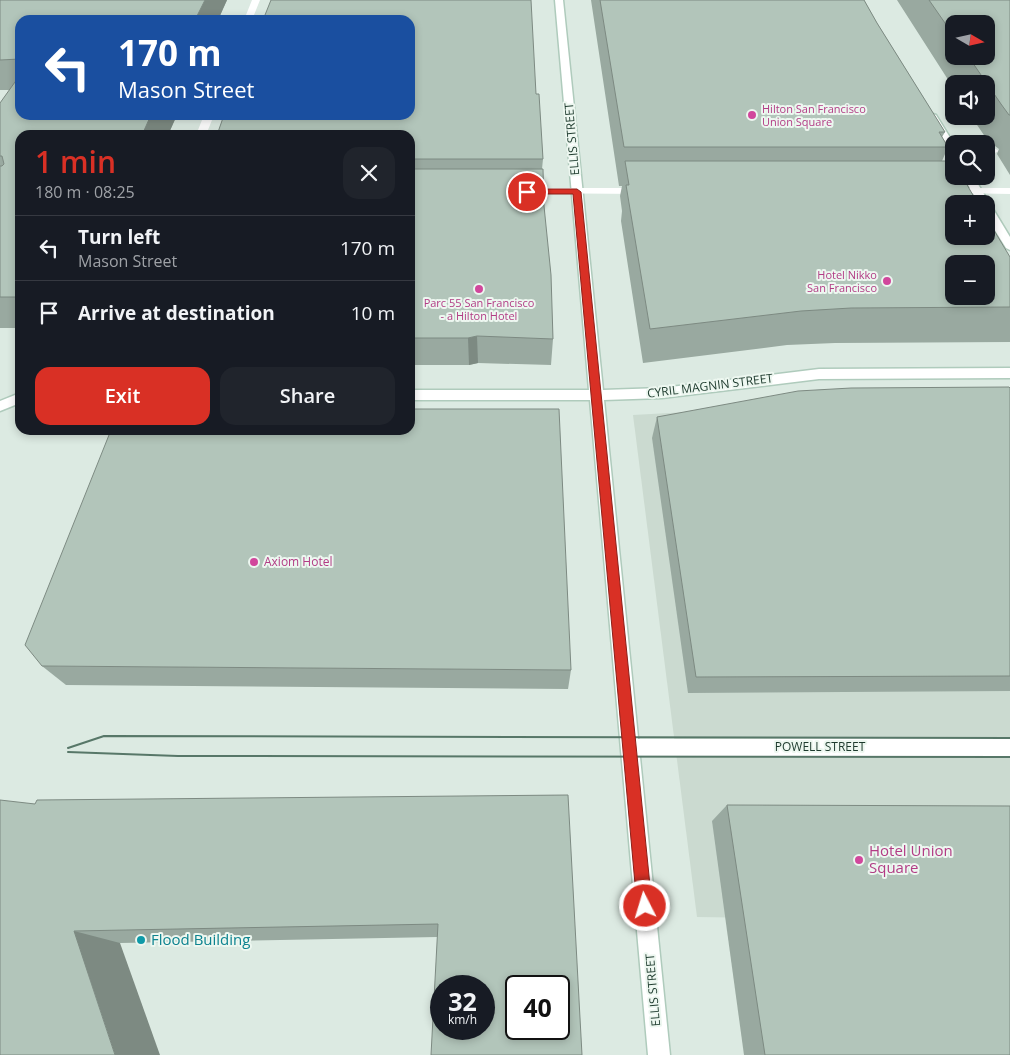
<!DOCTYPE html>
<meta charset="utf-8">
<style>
body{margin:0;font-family:"Open Sans",sans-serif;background:#20242c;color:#f1f3f6;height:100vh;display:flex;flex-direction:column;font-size:19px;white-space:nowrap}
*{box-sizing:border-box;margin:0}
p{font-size:16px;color:#9ea1a6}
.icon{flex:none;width:28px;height:28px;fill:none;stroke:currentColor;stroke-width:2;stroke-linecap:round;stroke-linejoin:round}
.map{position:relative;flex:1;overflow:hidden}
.side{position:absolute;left:15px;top:130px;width:400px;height:305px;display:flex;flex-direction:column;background:#171b24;border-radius:15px;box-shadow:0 2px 8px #0003}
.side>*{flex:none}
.banner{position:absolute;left:15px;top:15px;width:400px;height:105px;border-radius:15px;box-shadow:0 2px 8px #0003;background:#1a4fa0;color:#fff;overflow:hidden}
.needle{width:32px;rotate:99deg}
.fabs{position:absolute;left:945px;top:15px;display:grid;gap:10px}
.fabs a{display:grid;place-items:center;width:50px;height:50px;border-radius:10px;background:#171b24;box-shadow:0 2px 8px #0003;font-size:25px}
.speed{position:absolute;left:430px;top:975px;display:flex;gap:10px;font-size:25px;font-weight:700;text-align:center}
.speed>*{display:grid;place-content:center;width:65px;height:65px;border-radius:50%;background:#171b24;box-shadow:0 2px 8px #0003;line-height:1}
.speed small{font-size:12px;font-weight:400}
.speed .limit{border:2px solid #111;border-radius:8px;background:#fff;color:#111}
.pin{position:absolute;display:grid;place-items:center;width:42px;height:42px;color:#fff;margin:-21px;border:2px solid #fff;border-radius:50%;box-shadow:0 1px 5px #0007}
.me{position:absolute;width:55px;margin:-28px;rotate:355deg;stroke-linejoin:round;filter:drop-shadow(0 0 4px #0008)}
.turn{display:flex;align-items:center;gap:18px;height:105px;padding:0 20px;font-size:22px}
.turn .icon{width:65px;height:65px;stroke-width:2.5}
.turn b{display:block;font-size:35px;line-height:42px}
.round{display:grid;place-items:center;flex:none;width:52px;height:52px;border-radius:15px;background:#20242c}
.head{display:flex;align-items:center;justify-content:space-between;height:85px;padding:0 20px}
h1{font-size:30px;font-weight:600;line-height:38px;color:#d93025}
.cta{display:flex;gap:10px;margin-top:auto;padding:10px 20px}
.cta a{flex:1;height:58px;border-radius:15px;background:#d93025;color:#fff;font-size:20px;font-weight:600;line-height:58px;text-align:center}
.cta a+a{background:#20242c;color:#f1f3f6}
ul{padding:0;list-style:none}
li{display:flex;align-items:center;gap:15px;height:65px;padding:0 20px;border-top:1px solid #363941}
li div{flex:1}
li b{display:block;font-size:19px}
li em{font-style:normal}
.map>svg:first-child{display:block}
.built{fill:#cbdad0}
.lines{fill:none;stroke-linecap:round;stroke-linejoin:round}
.secondary-casing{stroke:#afcbbc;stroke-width:3}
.lane{fill:#fff;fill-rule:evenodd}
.street{fill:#fff;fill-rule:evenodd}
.secondary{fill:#fff;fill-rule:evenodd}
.tram{stroke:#577768;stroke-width:2}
.wall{fill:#99a9a0;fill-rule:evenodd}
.shaded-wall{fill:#7d8a82}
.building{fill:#b2c5ba;stroke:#7d8a82;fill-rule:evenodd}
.route{fill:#d93025;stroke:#8d1f18}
.hotel-dot{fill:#d1479c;stroke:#edf7f0;stroke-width:2}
.culture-dot{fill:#0f9aa8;stroke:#edf7f0;stroke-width:2}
.labels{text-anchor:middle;stroke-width:4;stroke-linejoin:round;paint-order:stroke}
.far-hotel-label{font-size:11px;fill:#b23c85;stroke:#edf7f0;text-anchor:start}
.street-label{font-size:12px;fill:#1d3a2d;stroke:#edf7f0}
.hotel-label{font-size:12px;fill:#b23c85;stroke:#edf7f0;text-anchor:start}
.near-hotel-label{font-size:15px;fill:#b23c85;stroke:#edf7f0;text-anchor:start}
.near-culture-label{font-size:15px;fill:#0d838f;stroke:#edf7f0;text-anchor:start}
</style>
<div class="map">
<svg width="1010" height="1055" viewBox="0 0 1010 1055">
<rect width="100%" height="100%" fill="#dceae2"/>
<path class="built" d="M1010,394V922L697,917L633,415Z"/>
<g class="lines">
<defs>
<g id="secondary">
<path d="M555,0H563L603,390L662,388L819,369L1010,368V378L819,379L662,398L604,400L670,1055H648L590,400H410V390H589Z"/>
<path d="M933,114L936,115L954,144V155L949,152L928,117Z"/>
<path d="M963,176H973L1010,237V250L1006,248L986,216V204H979Z"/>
<path d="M20,393V403L0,411V401Z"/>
</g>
</defs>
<use href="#secondary" class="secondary-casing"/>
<path class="lane" d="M994,148L999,151L986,157V150Z"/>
<g class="street">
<path d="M252,0H260L252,20H244Z"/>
<path d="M204,115H214L206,135H196Z"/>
<path d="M524,188H641L646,191L641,194L520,193L519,191Z"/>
<path d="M962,188H1010V194L958,193L957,191Z"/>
<path d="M1010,738V756L630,757L624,754L621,748L624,742L630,739Z"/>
</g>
<use href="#secondary" class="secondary"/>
<g class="tram">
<path d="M68,748L104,736L1010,738"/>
<path d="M68,752L178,756L1010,757"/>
</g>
</g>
<g class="wall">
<path d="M0,0H227L218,20H20V115H177L168,135H20V328H0V103L10,90H0Z"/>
<path d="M591,0H864L877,23L945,132L942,137L948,147L942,161L1010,257V342L835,343L787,345L643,363L621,221L622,211L620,196L622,186H619Z"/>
<path d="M897,0H1010V175L997,154L999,149L995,146L992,147L971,116H986V84H954V89ZM954,24L986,56H954Z"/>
<path d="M536,94L543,159L542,169L544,206L553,339L551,365L478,363L469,365H410V135Z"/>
<path d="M1010,388V691L688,693L652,438L657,417Z"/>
<path d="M42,666L571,670L568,689L66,685Z"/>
<path d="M568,795L437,937L120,943L0,1055L35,804Z"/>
<path d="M727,805L1010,1055H744L712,821Z"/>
</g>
<g class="shaded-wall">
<path d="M205,0H227L218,20H195Z"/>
<path d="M151,115H177L168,135H142Z"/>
<path d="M477,336L478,363L469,365L468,338Z"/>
<path d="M74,931L120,943L160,1055H115Z"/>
</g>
<g class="building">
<path d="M0,0H205L195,20H20V59L0,60Z"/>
<path d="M271,0H531L536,94H539L543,159H410V135H217L224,115H410V20H263Z"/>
<path d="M600,0H864L877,23L945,132H939L948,147H624Z"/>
<path d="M929,0H1010V115H1009L1001,104L968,56H986V24H954V36Z"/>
<path d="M20,75V115H151L142,135H20V297H0V166H2L4,164L2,156H0V103Z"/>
<path d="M625,161H952L954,163V176H962L978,204H954V236H986V217L1010,257V307L851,308L801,311L650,329L626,185H629ZM954,264H986V296H954Z"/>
<path d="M410,169H543L544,206L551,275L553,339L477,336L468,338H410Z"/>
<path d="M1009,387L1010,388V676L696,677L657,417L798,391L851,388Z"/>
<path d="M410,409H559L571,670L42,666L25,645L111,430H410Z"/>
<path d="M568,795L582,1055H431L438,924L74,931L115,1055H0V800L35,804L37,800ZM441,986H484V1029H441ZM516,986H559V1029H516Z"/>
<path d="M727,805L1010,806V1055H765Z"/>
</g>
<path class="route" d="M577,189L581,192L652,906L650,911L645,913L639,911L637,906L573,194H527L523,192L527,189Z"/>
<g class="hotel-dot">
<circle cx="752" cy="115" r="5"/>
<circle cx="887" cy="281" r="5"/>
<circle cx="479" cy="289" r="5"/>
<circle cx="254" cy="562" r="5"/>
<circle cx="859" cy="860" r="5"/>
</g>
<circle class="culture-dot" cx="141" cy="940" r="5"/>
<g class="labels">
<g class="far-hotel-label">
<text x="762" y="113">Hilton San Francisco<tspan x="762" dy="13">Union Square</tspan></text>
<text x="877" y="279" text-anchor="end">Hotel Nikko<tspan x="877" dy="13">San Francisco</tspan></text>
<text x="479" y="307" text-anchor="middle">Parc 55 San Francisco<tspan x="479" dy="13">- a Hilton Hotel</tspan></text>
</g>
<g class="street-label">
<text transform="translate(572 139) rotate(-95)" y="4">ELLIS STREET</text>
<text transform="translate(710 386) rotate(-7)" y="4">CYRIL MAGNIN STREET</text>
<text x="820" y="751">POWELL STREET</text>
<text transform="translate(653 990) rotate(-95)" y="4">ELLIS STREET</text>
</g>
<g class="hotel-label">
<text x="264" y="566">Axiom Hotel</text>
</g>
<g class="near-hotel-label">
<text x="869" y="856">Hotel Union<tspan x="869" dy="17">Square</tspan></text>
</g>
<g class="near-culture-label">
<text x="151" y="945">Flood Building</text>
</g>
</g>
</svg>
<div class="fabs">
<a><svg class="needle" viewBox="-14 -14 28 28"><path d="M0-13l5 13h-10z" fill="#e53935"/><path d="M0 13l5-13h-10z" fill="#9ea1a6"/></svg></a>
<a><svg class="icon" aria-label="sound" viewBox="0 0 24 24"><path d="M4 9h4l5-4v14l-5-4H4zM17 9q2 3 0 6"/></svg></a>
<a><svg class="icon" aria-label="search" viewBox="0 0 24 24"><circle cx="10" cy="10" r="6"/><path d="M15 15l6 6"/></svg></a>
<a>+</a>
<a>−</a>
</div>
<div class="speed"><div>32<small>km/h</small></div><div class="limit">40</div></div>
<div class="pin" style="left:527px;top:192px;background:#d93025"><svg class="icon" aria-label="arrive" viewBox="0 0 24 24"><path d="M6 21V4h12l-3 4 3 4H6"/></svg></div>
<svg class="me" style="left:645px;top:906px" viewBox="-20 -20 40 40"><circle r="17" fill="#d93025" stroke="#fff" stroke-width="3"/><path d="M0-11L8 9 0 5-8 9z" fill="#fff"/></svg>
<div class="banner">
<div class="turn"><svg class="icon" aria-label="left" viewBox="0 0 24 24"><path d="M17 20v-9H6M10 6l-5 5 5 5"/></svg><div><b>170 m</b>Mason Street</div></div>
</div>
<section class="side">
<div class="head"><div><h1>1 min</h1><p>180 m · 08:25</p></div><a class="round"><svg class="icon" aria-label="close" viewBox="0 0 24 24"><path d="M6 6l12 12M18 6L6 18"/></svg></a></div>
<ul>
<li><svg class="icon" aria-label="left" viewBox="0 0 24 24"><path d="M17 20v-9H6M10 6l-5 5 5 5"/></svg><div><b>Turn left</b><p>Mason Street</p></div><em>170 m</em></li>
<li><svg class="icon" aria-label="arrive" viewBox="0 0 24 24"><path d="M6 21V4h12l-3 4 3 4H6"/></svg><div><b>Arrive at destination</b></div><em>10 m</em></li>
</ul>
<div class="cta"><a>Exit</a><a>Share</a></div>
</section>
</div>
